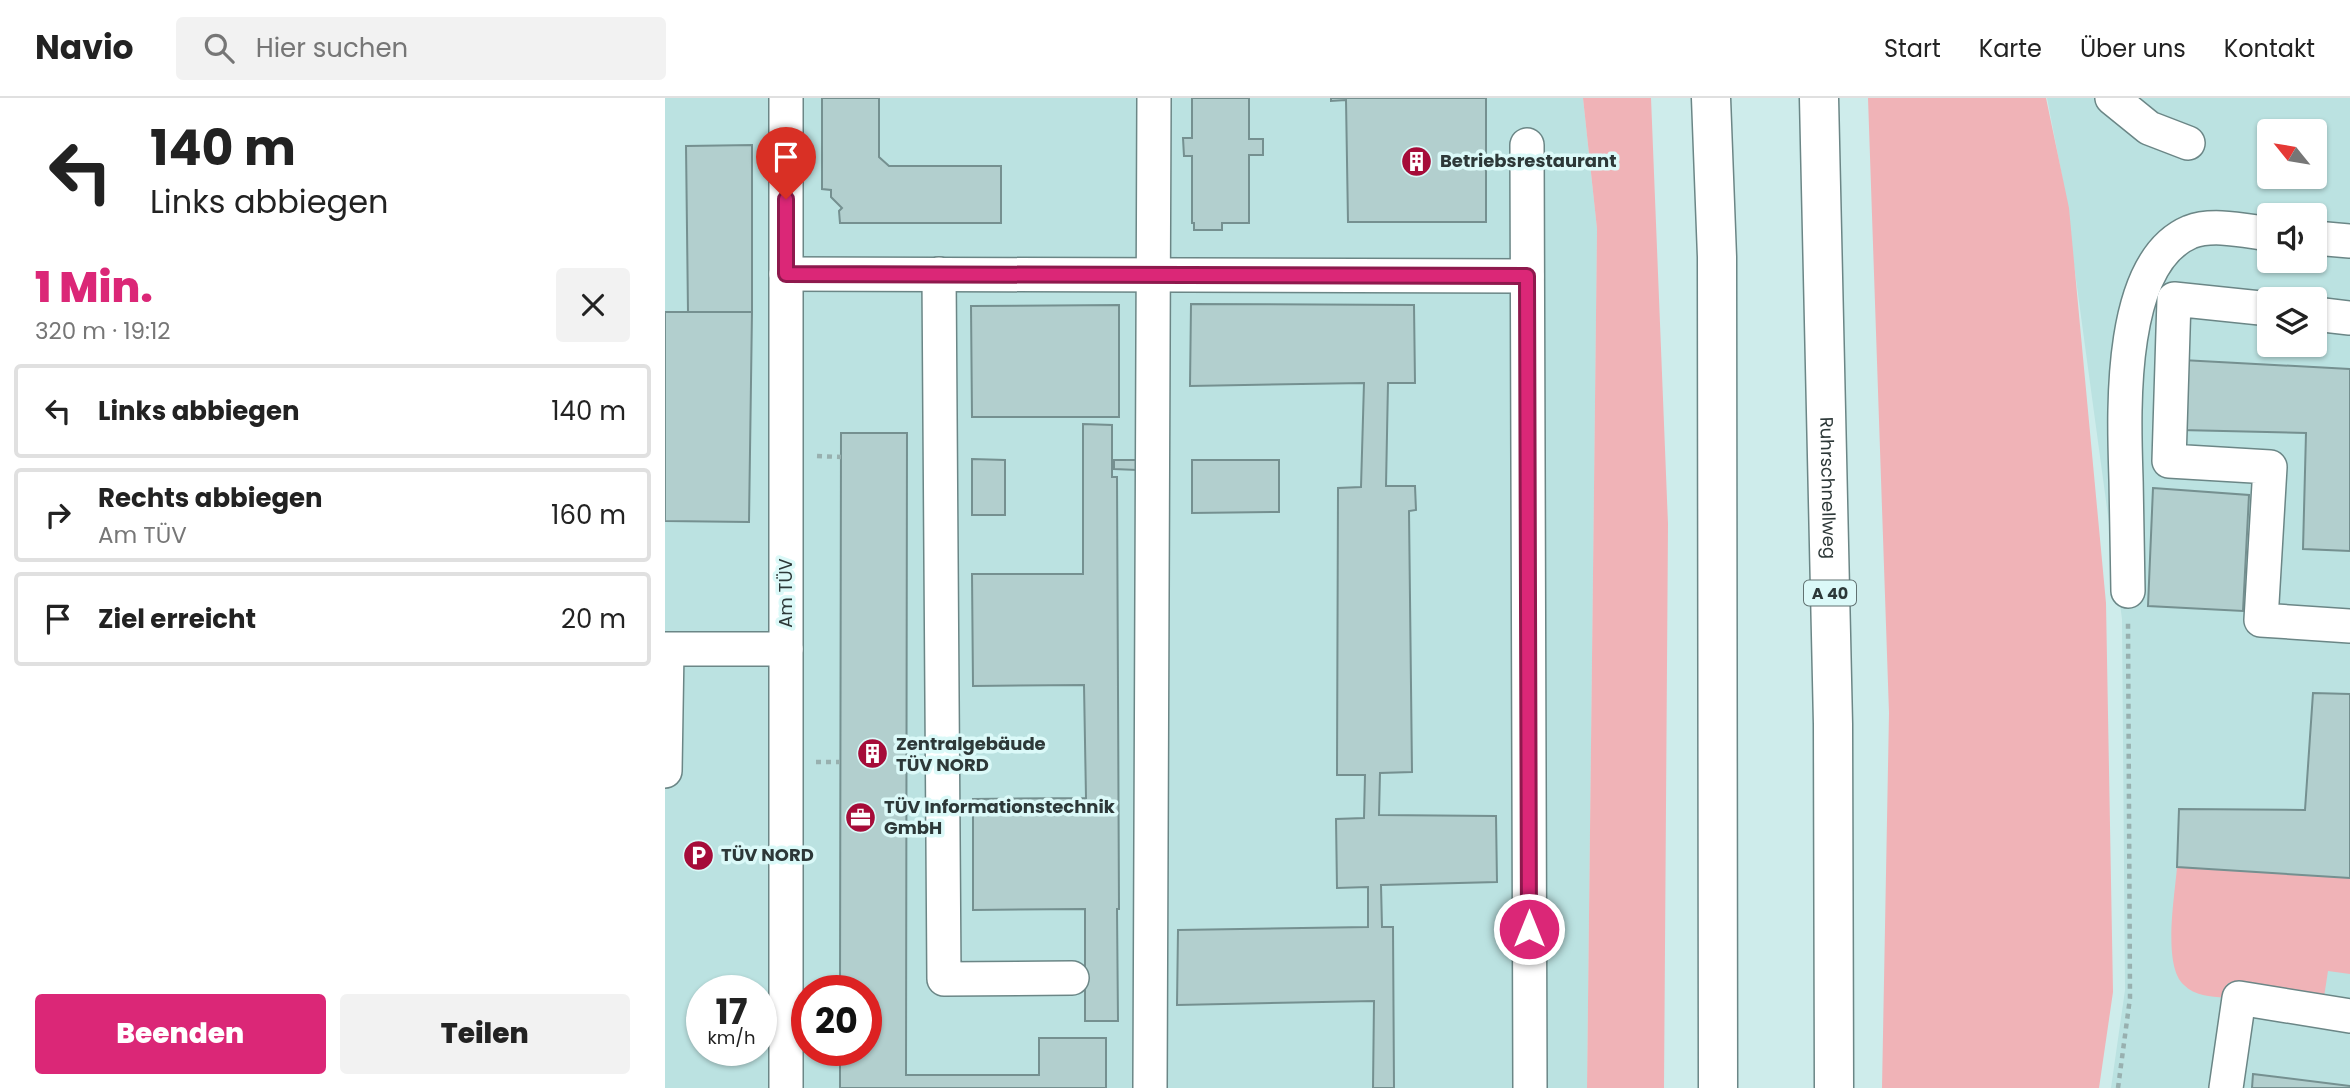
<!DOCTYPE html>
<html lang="de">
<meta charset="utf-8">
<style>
body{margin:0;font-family:Poppins,sans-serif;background:#f2f2f2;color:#222;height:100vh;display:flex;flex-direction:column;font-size:26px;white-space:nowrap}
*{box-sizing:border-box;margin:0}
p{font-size:23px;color:#767676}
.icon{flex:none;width:38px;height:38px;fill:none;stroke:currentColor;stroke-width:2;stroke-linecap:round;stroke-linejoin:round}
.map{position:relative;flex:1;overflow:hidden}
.sheet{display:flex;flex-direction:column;background:#fff;width:665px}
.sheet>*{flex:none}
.hud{background:#fff;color:#222;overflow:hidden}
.needle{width:46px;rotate:300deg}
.controls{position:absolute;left:1592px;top:21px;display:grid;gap:14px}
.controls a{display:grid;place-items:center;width:70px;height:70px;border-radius:7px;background:#fff;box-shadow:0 2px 5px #0004;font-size:35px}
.speed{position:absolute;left:21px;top:877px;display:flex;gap:14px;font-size:35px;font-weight:700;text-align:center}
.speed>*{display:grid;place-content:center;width:91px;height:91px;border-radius:50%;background:#fff;box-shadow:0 2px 5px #0004;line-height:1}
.speed small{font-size:18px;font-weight:400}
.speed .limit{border:10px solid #d22;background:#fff;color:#111}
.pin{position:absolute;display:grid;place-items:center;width:60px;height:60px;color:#fff;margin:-72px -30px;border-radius:50% 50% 50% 0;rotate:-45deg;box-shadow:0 0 7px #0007}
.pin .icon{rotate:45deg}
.me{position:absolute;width:77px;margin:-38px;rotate:0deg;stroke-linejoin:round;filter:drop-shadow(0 0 5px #0008)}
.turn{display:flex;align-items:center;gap:24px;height:147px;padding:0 35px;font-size:32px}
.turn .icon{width:91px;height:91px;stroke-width:2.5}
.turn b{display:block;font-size:49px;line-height:60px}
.round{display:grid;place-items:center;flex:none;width:74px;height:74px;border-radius:7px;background:#f2f2f2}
.headline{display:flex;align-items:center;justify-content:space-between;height:119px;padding:0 35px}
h1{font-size:42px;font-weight:800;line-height:52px;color:#db2777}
.cta{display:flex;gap:14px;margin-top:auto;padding:14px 35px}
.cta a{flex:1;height:80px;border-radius:7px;background:#db2777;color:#fff;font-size:28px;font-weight:800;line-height:80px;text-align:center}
.cta a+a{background:#f2f2f2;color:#222}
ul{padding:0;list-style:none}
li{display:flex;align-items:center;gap:21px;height:94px;margin:0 14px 10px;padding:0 21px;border:4px solid #e0e0e0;border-radius:7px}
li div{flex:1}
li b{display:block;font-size:26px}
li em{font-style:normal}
header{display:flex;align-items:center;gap:42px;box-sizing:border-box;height:98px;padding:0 35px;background:#fff;border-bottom:2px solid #e0e0e0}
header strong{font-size:33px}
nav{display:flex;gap:38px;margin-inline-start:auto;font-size:24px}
.search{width:490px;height:63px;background:#f2f2f2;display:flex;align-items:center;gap:18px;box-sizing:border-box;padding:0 24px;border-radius:7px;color:#767676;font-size:26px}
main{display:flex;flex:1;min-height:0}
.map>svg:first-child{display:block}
.built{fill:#bbe2e1;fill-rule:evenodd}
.green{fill:#f0b3b7}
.building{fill:#b2cfce;stroke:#759090;stroke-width:2}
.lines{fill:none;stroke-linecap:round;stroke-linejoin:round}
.minor-casing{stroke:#6b8686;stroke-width:36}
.highway-casing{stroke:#6b8686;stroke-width:41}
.path{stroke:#98b0af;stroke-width:4.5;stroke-dasharray:5 5;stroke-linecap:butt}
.minor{stroke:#fff;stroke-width:33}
.highway{stroke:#fff;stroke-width:38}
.route-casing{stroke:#8e194d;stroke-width:18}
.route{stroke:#db2777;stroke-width:12}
.labels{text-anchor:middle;stroke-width:7;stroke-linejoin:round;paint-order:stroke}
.shield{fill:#dbf9f8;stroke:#617272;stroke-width:2}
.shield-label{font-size:16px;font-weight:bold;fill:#2d3838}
.poi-label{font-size:18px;font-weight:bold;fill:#2d3838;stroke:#dbf9f8;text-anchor:start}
.street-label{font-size:18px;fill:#2d3838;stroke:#dbf9f8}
</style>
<header>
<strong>Navio</strong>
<div class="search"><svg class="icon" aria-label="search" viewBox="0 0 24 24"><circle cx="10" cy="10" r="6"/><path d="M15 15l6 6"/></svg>Hier suchen</div>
<nav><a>Start</a><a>Karte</a><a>Über uns</a><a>Kontakt</a></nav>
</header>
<main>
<section class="sheet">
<div class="hud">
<div class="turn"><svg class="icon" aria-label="left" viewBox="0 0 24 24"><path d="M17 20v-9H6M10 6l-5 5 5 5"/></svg><div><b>140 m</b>Links abbiegen</div></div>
</div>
<div class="headline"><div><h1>1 Min.</h1><p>320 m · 19:12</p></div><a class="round"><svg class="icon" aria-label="close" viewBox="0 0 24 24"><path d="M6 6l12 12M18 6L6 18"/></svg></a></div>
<ul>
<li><svg class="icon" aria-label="left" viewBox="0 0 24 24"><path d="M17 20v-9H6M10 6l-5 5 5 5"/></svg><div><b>Links abbiegen</b></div><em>140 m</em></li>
<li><svg class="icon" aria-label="right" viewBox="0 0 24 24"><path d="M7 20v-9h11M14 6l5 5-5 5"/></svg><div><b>Rechts abbiegen</b><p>Am TÜV</p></div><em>160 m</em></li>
<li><svg class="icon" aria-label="arrive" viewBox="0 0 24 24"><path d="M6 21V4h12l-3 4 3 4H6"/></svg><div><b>Ziel erreicht</b></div><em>20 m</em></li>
</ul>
<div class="cta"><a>Beenden</a><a>Teilen</a></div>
</section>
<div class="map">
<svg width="1685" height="990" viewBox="0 0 1685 990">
<rect width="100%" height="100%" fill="#ceeceb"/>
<g class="built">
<path d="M0,0H918L932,131L922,990H0ZM37,892H96V952H37ZM142,892H201V952H142Z"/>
<path d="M1382,0H1685V990H1446L1460,892L1457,521L1397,78ZM1605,33H1650V79H1605ZM1605,117H1650V163H1605ZM1605,201H1650V247H1605Z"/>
</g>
<g class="green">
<path d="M918,0H986L1003,426L999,990H922L932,131Z"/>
<path d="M1203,0H1381L1404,110L1441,505L1448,894L1434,990H1217L1224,615Z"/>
<path d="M1512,769L1685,780V876L1663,873L1659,899L1563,885L1560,900C1545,898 1530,898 1519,887C1497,867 1510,797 1512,769Z"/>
</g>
<g class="building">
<path d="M157,0H214V59L224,68H336V125H175L174,113L177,110L166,99V92L157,91Z"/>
<path d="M527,0H584V41H598V57H584V125H557V132H529V125H527V58H519L518,40H527Z"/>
<path d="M666,0H821V124H683L681,2L666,3Z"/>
<path d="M87,47V214H23L21,48Z"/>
<path d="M526,206L749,207L750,285H723L721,388H750L751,412L744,413L747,674L715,675L714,717L831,718L832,784L716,787L717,829H728L729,990H708L709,903L512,907L513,832L703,829V789L672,790L671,721L699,720L700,677H672L673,390L696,389L699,285L525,288Z"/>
<path d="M454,207V319H307L306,208Z"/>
<path d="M0,214H87L84,424L0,423Z"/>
<path d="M1517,262L1685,271V453L1638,451L1641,335L1516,332Z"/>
<path d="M418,326L447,327V379H452L454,811H452L453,923H420V811L308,812V701L421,700L419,587L308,588L307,476H418Z"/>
<path d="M176,335H242L241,977H374V940H441V990H175V952H201V892H175Z"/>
<path d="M307,361L340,362V417H307Z"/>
<path d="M449,362H472V372L449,371Z"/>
<path d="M527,362H614V414L527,415Z"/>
<path d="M1488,390L1584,397L1578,513L1483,508Z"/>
<path d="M1648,595L1685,596V780L1512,769L1514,711L1640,712Z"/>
<path d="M1588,976L1685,988V990H1587Z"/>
</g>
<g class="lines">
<defs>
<g id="minor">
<path d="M1447,0L1484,30L1523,45"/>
<path d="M862,47L865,990"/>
<path d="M1650,140L1685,143"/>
<path d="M121,176L862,178"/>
<path d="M274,176L279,881L407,880"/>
<path d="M1605,211L1509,201L1504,363L1605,369L1596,522L1685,528"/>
<path d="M1650,216L1685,220"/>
<path d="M1463,493C1462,455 1462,418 1461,381C1459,316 1452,165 1525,134C1548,125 1581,133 1605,136"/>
<path d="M0,673L2,551H121"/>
<path d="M121,990V0"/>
<path d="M485,990L489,0"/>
<path d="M1561,990L1574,900L1685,918"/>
</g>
<g id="highway">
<path d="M1046,0L1052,159L1053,990"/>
<path id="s1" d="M1154,0L1168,626L1169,990"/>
</g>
</defs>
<use href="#minor" class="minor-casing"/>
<use href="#highway" class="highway-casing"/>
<g class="path">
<path d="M152,358L176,359"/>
<path d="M151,664H175"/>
<path d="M1453,990L1465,900L1463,522"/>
</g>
<use href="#minor" class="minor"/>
<use href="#highway" class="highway"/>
</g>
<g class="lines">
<defs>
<path id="route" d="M121,101V176L862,178L864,831"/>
</defs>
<use href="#route" class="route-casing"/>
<use href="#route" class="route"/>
</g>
<defs>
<symbol id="building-disc" viewBox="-11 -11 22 22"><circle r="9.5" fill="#a60c39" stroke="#dbf9f8"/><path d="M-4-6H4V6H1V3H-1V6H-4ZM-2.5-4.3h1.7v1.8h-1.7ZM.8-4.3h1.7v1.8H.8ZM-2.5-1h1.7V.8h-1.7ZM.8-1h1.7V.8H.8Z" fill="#fff"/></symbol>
<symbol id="office-disc" viewBox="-11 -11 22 22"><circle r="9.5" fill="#a60c39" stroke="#dbf9f8"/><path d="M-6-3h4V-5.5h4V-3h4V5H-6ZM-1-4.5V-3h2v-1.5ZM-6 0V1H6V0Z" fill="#fff"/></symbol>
<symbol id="parking-disc" viewBox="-11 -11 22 22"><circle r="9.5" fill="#a60c39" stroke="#dbf9f8"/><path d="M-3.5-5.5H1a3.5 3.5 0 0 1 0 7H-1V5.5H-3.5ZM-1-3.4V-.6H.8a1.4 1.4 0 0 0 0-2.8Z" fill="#fff"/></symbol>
</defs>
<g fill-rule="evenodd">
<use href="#building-disc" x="734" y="46" width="35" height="35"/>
<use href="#building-disc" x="190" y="638" width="35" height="35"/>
<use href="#office-disc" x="178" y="702" width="35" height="35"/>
<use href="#parking-disc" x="16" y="740" width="35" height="35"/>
</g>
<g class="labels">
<rect class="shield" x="1139" y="482.5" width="52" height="25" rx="5"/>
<g class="shield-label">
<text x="1165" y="501">A 40</text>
</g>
<g class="poi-label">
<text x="775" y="69">Betriebsrestaurant</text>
<text x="231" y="652">Zentralgebäude<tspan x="231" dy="21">TÜV NORD</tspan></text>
<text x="219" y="715">TÜV Informationstechnik<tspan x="219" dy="21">GmbH</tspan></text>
<text x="56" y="763">TÜV NORD</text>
</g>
<g class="street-label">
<text dy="6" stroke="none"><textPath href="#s1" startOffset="390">Ruhrschnellweg</textPath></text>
<text transform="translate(121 495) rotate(-90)" y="6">Am TÜV</text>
</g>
</g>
</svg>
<div class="controls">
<a><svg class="needle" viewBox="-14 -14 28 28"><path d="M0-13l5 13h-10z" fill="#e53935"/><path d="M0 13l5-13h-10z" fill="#767676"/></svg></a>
<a><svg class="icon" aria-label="sound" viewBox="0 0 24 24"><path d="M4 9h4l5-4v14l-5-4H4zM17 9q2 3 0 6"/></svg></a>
<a><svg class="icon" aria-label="layers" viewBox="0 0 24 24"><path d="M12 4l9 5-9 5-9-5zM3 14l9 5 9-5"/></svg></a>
</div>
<div class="speed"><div>17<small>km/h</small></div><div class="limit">20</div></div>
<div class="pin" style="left:121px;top:101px;background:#d93025"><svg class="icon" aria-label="arrive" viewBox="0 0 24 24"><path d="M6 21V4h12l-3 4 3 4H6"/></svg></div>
<svg class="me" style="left:864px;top:831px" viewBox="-20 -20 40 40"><circle r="17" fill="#db2777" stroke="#fff" stroke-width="3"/><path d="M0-11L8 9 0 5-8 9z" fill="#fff"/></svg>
</div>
</main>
